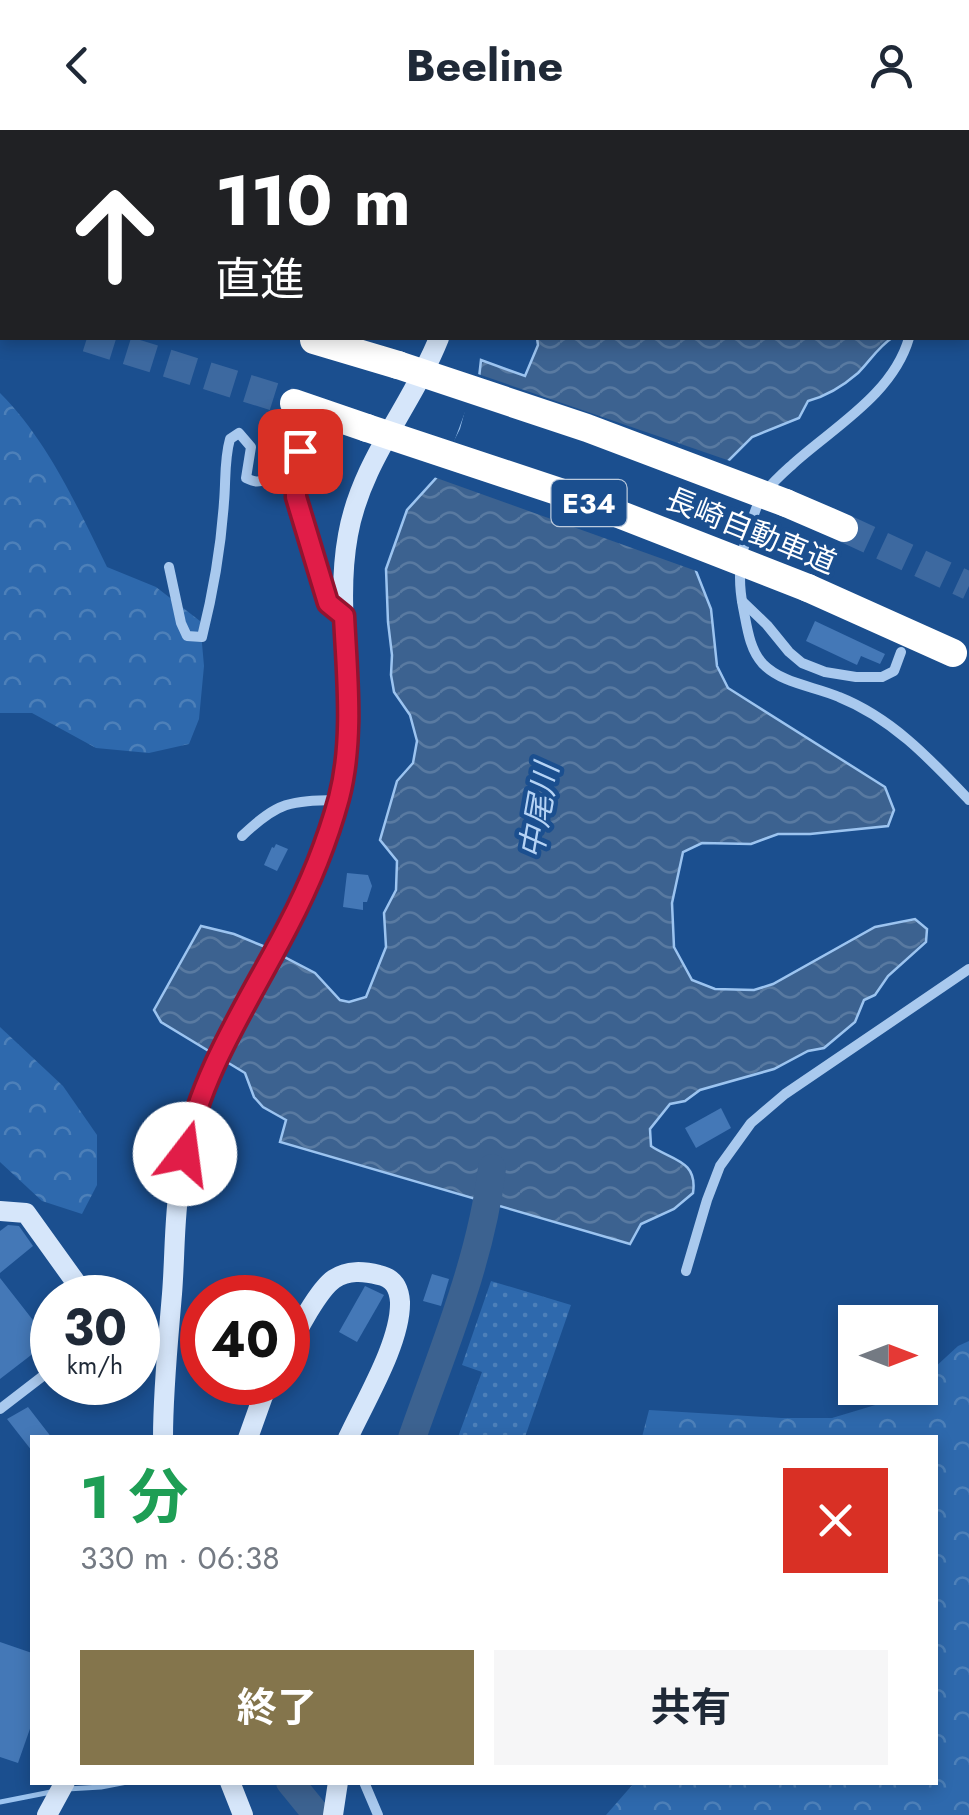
<!DOCTYPE html>
<html lang="ja">
<meta charset="utf-8">
<style>
body{margin:0;font-family:Jost,"Noto Sans JP",sans-serif;background:#f6f6f7;color:#1f2937;height:100vh;display:flex;flex-direction:column;font-size:38px;white-space:nowrap}
*{box-sizing:border-box;margin:0}
p{font-size:32px;color:#747a83}
.icon{flex:none;width:55px;height:55px;fill:none;stroke:currentColor;stroke-width:2;stroke-linecap:round;stroke-linejoin:round}
.map{position:relative;flex:1;overflow:hidden}
.sheet{position:absolute;left:30px;top:1305px;width:908px;height:350px;display:flex;flex-direction:column;background:#fff;border-radius:0px;box-shadow:0 5px 15px #0003}
.sheet>*{flex:none}
.guide{position:absolute;left:0px;top:0px;width:970px;height:210px;box-shadow:0 5px 15px #0003;background:#202124;color:#fff;overflow:hidden}
.needle{width:65px;rotate:90deg}
.buttons{position:absolute;left:838px;top:1175px;display:grid;gap:20px}
.buttons a{display:grid;place-items:center;width:100px;height:100px;border-radius:0px;background:#fff;box-shadow:0 5px 15px #0003;font-size:50px}
.speed{position:absolute;left:30px;top:1145px;display:flex;gap:20px;font-size:50px;font-weight:700;text-align:center}
.speed>*{display:grid;place-content:center;width:130px;height:130px;border-radius:50%;background:#fff;box-shadow:0 5px 15px #0003;line-height:1}
.speed small{font-size:25px;font-weight:400}
.speed .limit{border:15px solid #d22;background:#fff;color:#111}
.pin{position:absolute;display:grid;place-items:center;width:85px;height:85px;color:#fff;margin:-42px;border-radius:20px;box-shadow:0 5px 15px #0006}
.me{position:absolute;width:110px;margin:-55px;rotate:15deg;stroke-linejoin:round;filter:drop-shadow(0 0 8px #0008)}
.turn{display:flex;align-items:center;gap:35px;height:210px;padding:0 50px;font-size:45px}
.turn .icon{width:130px;height:130px;stroke-width:2.5}
.turn b{display:block;font-size:70px;line-height:85px}
.round{display:grid;place-items:center;flex:none;width:105px;height:105px;border-radius:0px;background:#f6f6f7}
.head{display:flex;align-items:center;justify-content:space-between;height:170px;padding:0 50px}
h1{font-size:60px;font-weight:700;line-height:75px;color:#1e9e55}
.primary-button{display:flex;gap:20px;margin-top:auto;padding:20px 50px}
.primary-button a{flex:1;height:115px;border-radius:0px;background:#84754c;color:#fff;font-size:40px;font-weight:700;line-height:115px;text-align:center}
.primary-button a+a{background:#f6f6f7;color:#1f2937}
header{display:flex;justify-content:space-between;align-items:center;height:130px;padding:0 50px;background:#fff;font-size:45px;font-weight:700}
.map>svg:first-child{display:block}
.forest{fill:url(#forest-crowns)}
.park{fill:url(#park-dots)}
.water{fill:url(#water-waves);stroke:#9cc4f0;stroke-width:2.5}
.pier{fill:#1b4f8f}
.lines{fill:none;stroke-linecap:round;stroke-linejoin:round}
.stream{stroke:#9cc4f0;stroke-width:5}
.river{stroke:#3c6290;stroke-width:28}
.building{fill:#4478b7}
.highway-tunnel{stroke:#3d69a0;stroke-width:28;stroke-dasharray:28 14;stroke-linecap:butt}
.street{stroke:#a9c9ee;stroke-width:10}
.secondary{stroke:#d6e6fa;stroke-width:20}
.highway{stroke:#fff;stroke-width:28}
.highway-bridge{stroke:#fff;stroke-width:28}
.route-casing{stroke:#92132f;stroke-width:25}
.route{stroke:#e11d48;stroke-width:18}
.labels{text-anchor:middle;stroke-width:9;stroke-linejoin:round;paint-order:stroke}
.shield{fill:#1b4f8f;stroke:#bbcadd;stroke-width:2.5}
.shield-label{font-size:28px;font-weight:bold;fill:#fff}
.street-label{font-size:30px;fill:#fff;stroke:#1b4f8f}
.water-label{font-size:32px;font-style:italic;fill:#b5d3f5;stroke:#1b4f8f}
</style>
<header><svg class="icon" aria-label="back" viewBox="0 0 24 24"><path d="M15 5l-7 7 7 7"/></svg>Beeline<svg class="icon" aria-label="person" viewBox="0 0 24 24"><circle cx="12" cy="8" r="4"/><path d="M4 21q1-7 8-7t8 7"/></svg></header>
<div class="map">
<svg width="969" height="1685" viewBox="0 0 969 1685">
<defs>
<pattern id="forest-crowns" width="20" height="18" patternUnits="userSpaceOnUse" patternTransform="scale(2.5)"><rect width="20" height="18" fill="#2e69ad"/><path d="M2 6a3 3 0 1 1 6 0M12 15a3 3 0 1 1 6 0" fill="none" stroke="#4d80b9"/></pattern>
<pattern id="park-dots" width="8" height="8" patternUnits="userSpaceOnUse" patternTransform="scale(2.5)"><rect width="8" height="8" fill="#2e69ad"/><path d="M2 2h.1M6 6h.1" fill="none" stroke="#4d80b9" stroke-width="1.8" stroke-linecap="round"/></pattern>
<pattern id="water-waves" width="16" height="10" patternUnits="userSpaceOnUse" patternTransform="scale(2.5)"><rect width="16" height="10" fill="#3c6290"/><path d="M0 5q4-4 8 0t8 0" fill="none" stroke="#597aa1"/></pattern>
</defs>
<rect width="100%" height="100%" fill="#1b4f8f"/>
<g class="forest">
<path d="M0,263C48,311 77,376 107,437L156,457L200,491L204,536L199,589L189,614L149,623L96,618L32,583H0Z"/>
<path d="M0,897L63,956L97,1005V1055L82,1084L42,1071L0,1032Z"/>
<path d="M969,1211V1685H606L634,1653L935,1652V1308L642,1307L649,1280L781,1288H832L902,1267L912,1258H920V1251L958,1216Z"/>
</g>
<path class="park" d="M491,1151L571,1175L525,1307H458L482,1242L462,1235Z"/>
<path class="water" d="M537,208H892C878,217 870,231 858,243C843,256 827,266 808,271L799,288L752,307L719,340L693,398L696,441L711,479L717,536L728,558L885,657L894,680L888,696L810,704H778L751,714L702,713L683,722L672,773L674,817L692,850L715,859L754,860L773,854L875,797L915,789L927,799L926,812L888,846L875,865L864,870L855,892L824,918L808,921L774,939L700,960L685,971L670,974L650,999L651,1016C671,1030 698,1030 693,1063L674,1079L641,1094L630,1114L280,1012L286,990L263,977L254,967L245,943L161,892L154,880L201,796L234,804L263,816L315,843L340,870L349,872L366,867L386,817L384,783L396,760L397,731L380,710L397,651L413,633L417,611L410,585L394,562L391,545L392,525L388,492L386,439L407,380L446,337L479,248L481,230L525,246L538,215Z"/>
<path class="pier" d="M475,243L733,332L723,342L698,399L702,443L431,346L442,334L460,299Z"/>
<g class="lines">
<g class="stream">
<path d="M968,163H969"/>
<path d="M67,1659L101,1657L127,1652"/>
<path d="M0,1672L51,1662"/>
</g>
<g class="river">
<path d="M412,1308C443,1219 481,1131 492,1038"/>
<path d="M290,1652L317,1685"/>
</g>
</g>
<g class="building">
<path d="M815,491L885,524L880,534L861,526L857,535L806,511Z"/>
<path d="M276,714L288,719L277,741L264,735L272,717L274,718Z"/>
<path d="M347,743L368,745L372,756L367,772H363V780L343,777Z"/>
<path d="M721,978L731,998L696,1018L685,998Z"/>
<path d="M8,1095L19,1096L33,1116L0,1143V1101Z"/>
<path d="M432,1144L449,1149L441,1176L423,1171Z"/>
<path d="M0,1148L36,1194L52,1180V1209L0,1249Z"/>
<path d="M365,1156L384,1165L357,1212L339,1202Z"/>
<path d="M28,1277L52,1308H32V1321L7,1289Z"/>
<path d="M0,1512L32,1523V1593L18,1633L0,1627Z"/>
</g>
<g class="lines">
<g class="highway-tunnel">
<path d="M0,111H2"/>
<path d="M0,180L2,181"/>
<path d="M87,208L294,273"/>
<path d="M844,398L969,456"/>
</g>
<g class="street">
<path d="M885,0L886,2"/>
<path d="M968,86L969,87"/>
<path d="M968,133H969"/>
<path d="M909,208C893,264 834,297 793,334C782,344 769,355 761,368C755,378 752,391 748,403C739,429 738,451 743,477C747,496 749,519 763,534C783,554 814,556 839,567C892,588 931,630 969,670"/>
<path d="M169,437L181,493L187,506L202,507C213,463 221,417 224,372C226,351 224,330 230,309L239,303L251,317L246,348C254,352 258,353 267,349C274,333 275,314 285,299L302,303L305,311L296,335V367L328,473L343,485"/>
<path d="M742,471L767,495L789,522L802,533L825,542L856,547H882L894,541L901,522"/>
<path d="M242,706C279,671 290,671 338,670"/>
<path d="M686,1141L707,1070L720,1036L751,993L785,964L969,839"/>
<path d="M0,1279L52,1239"/>
<path d="M364,1652L378,1685"/>
</g>
<g class="secondary">
<path d="M385,0L387,2"/>
<path d="M432,2L436,0"/>
<path d="M0,1081L26,1083L87,1168"/>
<path d="M288,1219C296,1202 319,1159 334,1149C348,1140 363,1141 379,1145C393,1148 399,1157 400,1172C401,1212 365,1271 348,1308"/>
<path d="M163,1308C163,1260 168,1212 172,1164C175,1127 174,1088 180,1051C187,1006 200,963 220,921C260,836 314,762 339,669C362,582 332,492 348,405C361,331 412,276 439,208"/>
<path d="M248,1308L263,1266L270,1252"/>
<path d="M230,1652L243,1685"/>
<path d="M47,1685L65,1652"/>
<path d="M333,1685L338,1652"/>
</g>
<g class="highway">
<path d="M314,210L398,235"/>
<path d="M294,273L367,298"/>
<path d="M786,373L844,398"/>
<path d="M808,458L953,523"/>
</g>
<g class="highway-bridge">
<path d="M398,235L587,298L786,373"/>
<path d="M367,298L575,367L808,458"/>
</g>
</g>
<g class="lines">
<defs>
<path id="route" d="M185,1024C201,941 250,870 288,796C309,756 327,712 339,668C354,610 347,546 344,486L328,473L296,367V335L300,321"/>
</defs>
<use href="#route" class="route-casing"/>
<use href="#route" class="route"/>
</g>
<g class="labels">
<rect class="shield" x="551.5" y="350" width="75" height="46" rx="8"/>
<g class="shield-label">
<text x="589" y="383">E34</text>
</g>
<g class="street-label">
<text transform="translate(751 401) rotate(22)" y="10">長崎自動車道</text>
</g>
<g class="water-label">
<text transform="translate(539 681) rotate(-80)" y="11">中尾川</text>
</g>
</g>
</svg>
<div class="buttons">
<a><svg class="needle" viewBox="-14 -14 28 28"><path d="M0-13l5 13h-10z" fill="#e53935"/><path d="M0 13l5-13h-10z" fill="#747a83"/></svg></a>
</div>
<div class="speed"><div>30<small>km/h</small></div><div class="limit">40</div></div>
<div class="pin" style="left:300px;top:321px;background:#d93025"><svg class="icon" aria-label="arrive" viewBox="0 0 24 24"><path d="M6 21V4h12l-3 4 3 4H6"/></svg></div>
<svg class="me" style="left:185px;top:1024px" viewBox="-20 -20 40 40"><circle r="19" fill="#fff"/><path d="M0-13L10 11 0 6-10 11z" fill="#e11d48"/></svg>
<div class="guide">
<div class="turn"><svg class="icon" aria-label="ahead" viewBox="0 0 24 24"><path d="M12 20V5M6 11l6-6 6 6"/></svg><div><b>110 m</b>直進</div></div>
</div>
<section class="sheet">
<div class="head"><div><h1>1 分</h1><p>330 m · 06:38</p></div><a class="round" style="background:#d93025;color:#fff"><svg class="icon" aria-label="close" viewBox="0 0 24 24"><path d="M6 6l12 12M18 6L6 18"/></svg></a></div>
<div class="primary-button"><a>終了</a><a>共有</a></div>
</section>
</div>
